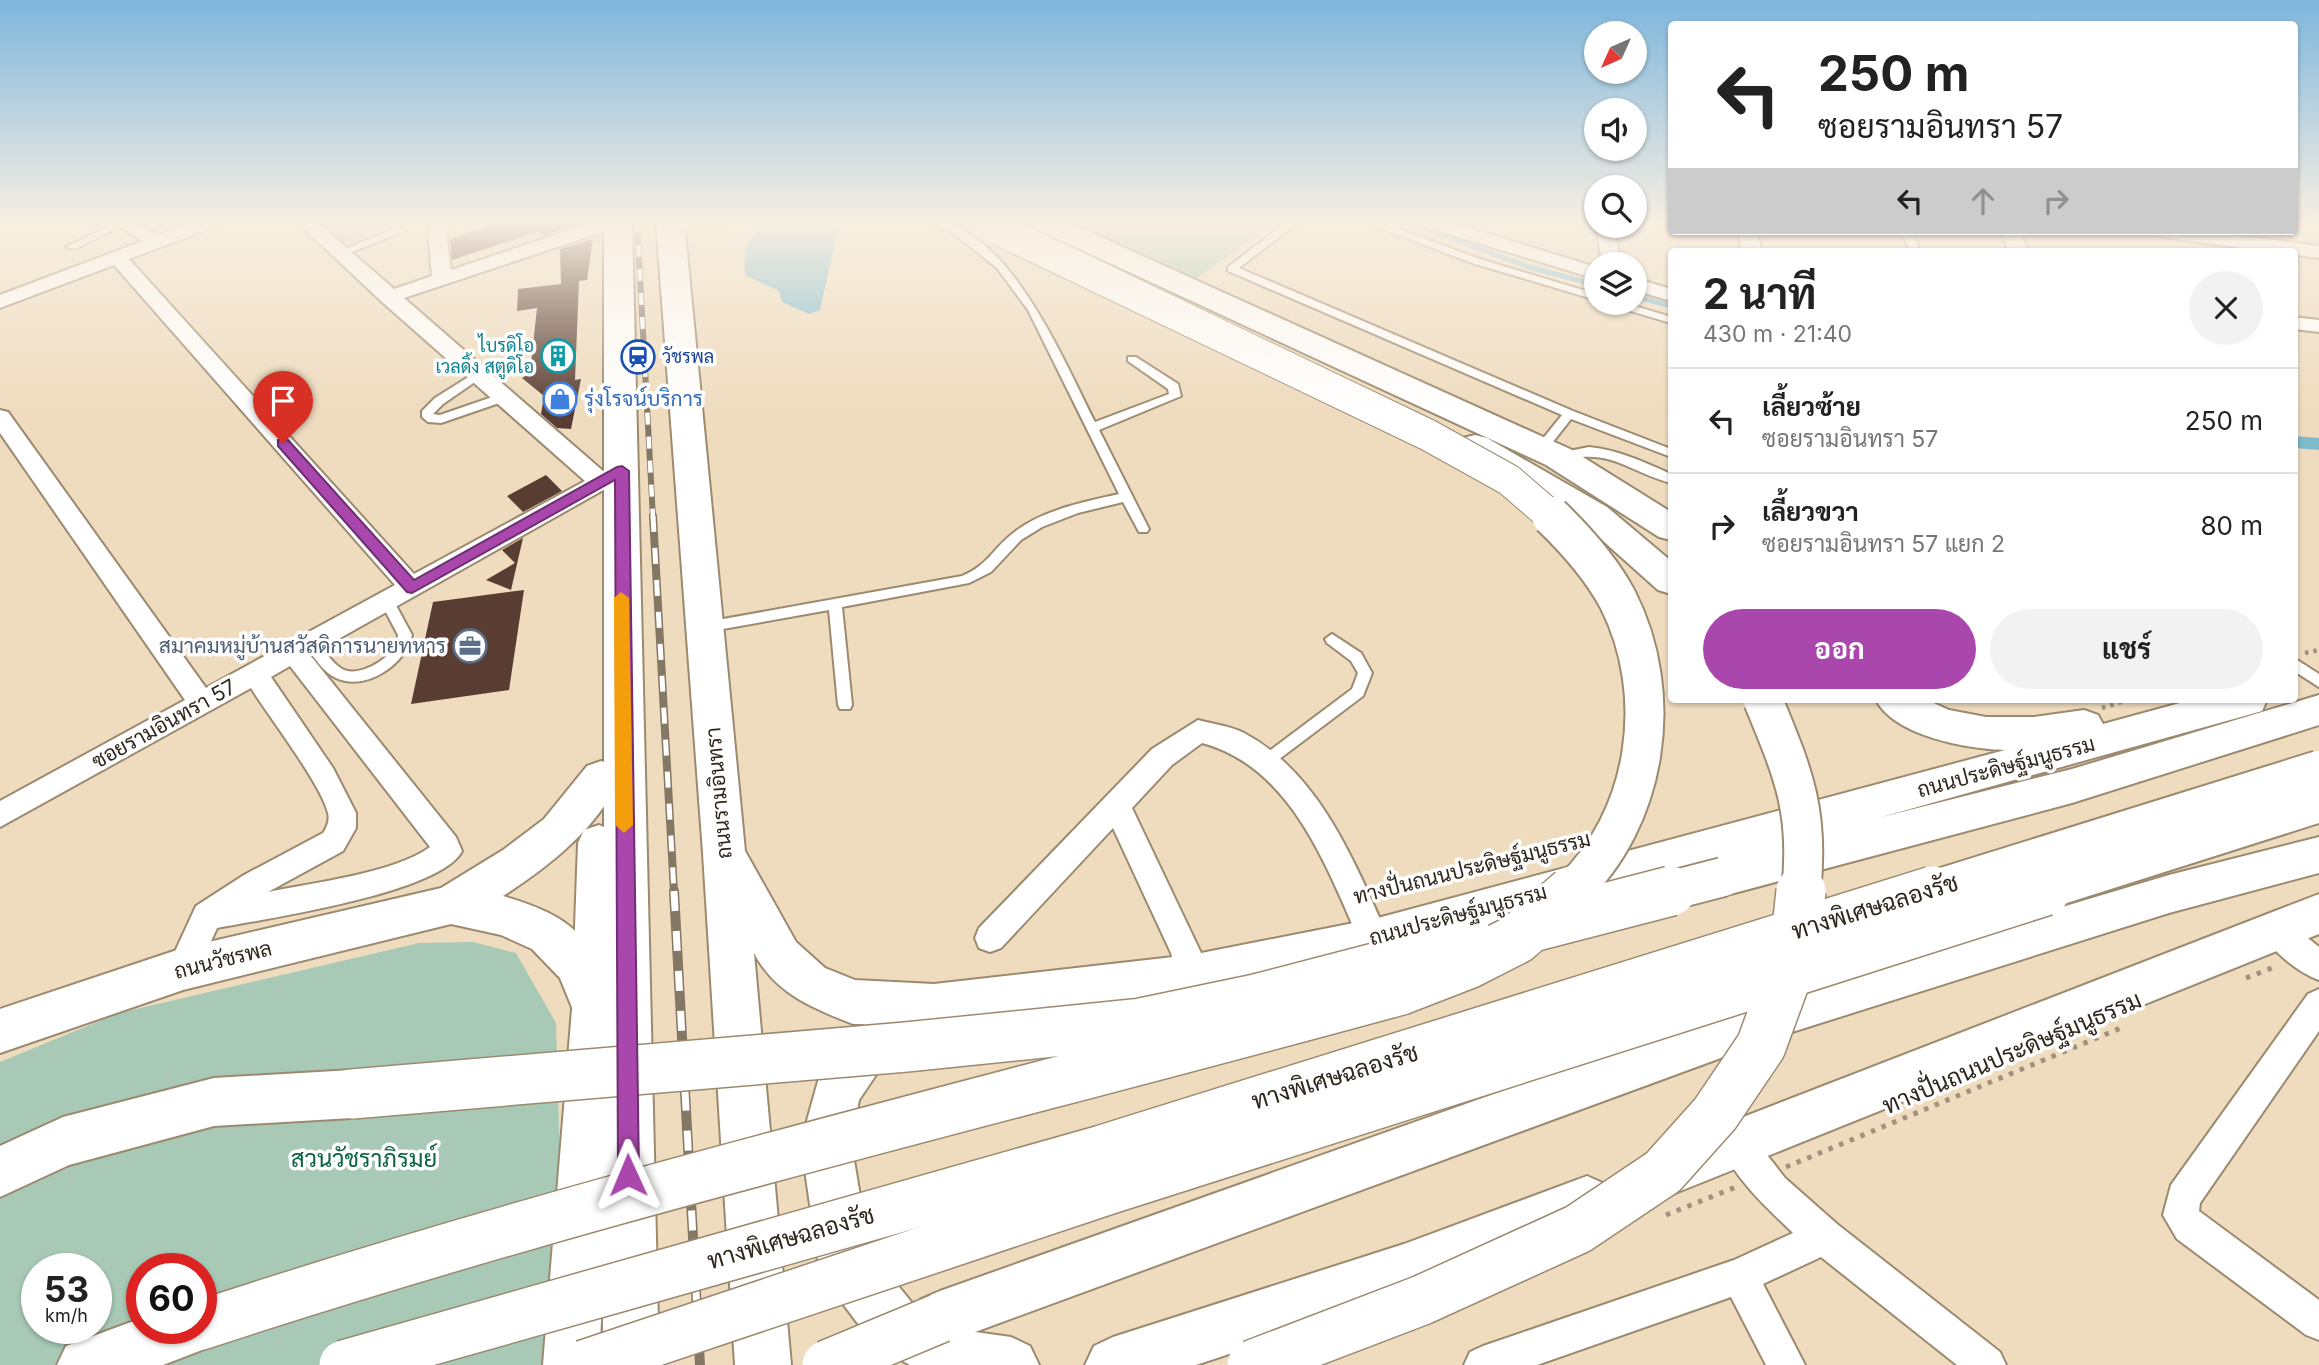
<!DOCTYPE html>
<html lang="th">
<meta charset="utf-8">
<style>
body{margin:0;font-family:Inter,Sarabun,sans-serif;background:#f2f2f2;color:#222;height:100vh;display:flex;flex-direction:column;font-size:26px;white-space:nowrap}
*{box-sizing:border-box;margin:0}
p{font-size:23px;color:#767676}
.icon{flex:none;width:38px;height:38px;fill:none;stroke:currentColor;stroke-width:2;stroke-linecap:round;stroke-linejoin:round}
.map{position:relative;flex:1;overflow:hidden}
.sheet{position:absolute;left:1668px;top:248px;width:630px;height:455px;display:flex;flex-direction:column;background:#fff;border-radius:7px;box-shadow:0 2px 5px #0004}
.sheet>*{flex:none}
.banner{position:absolute;left:1668px;top:21px;width:630px;height:214px;border-radius:7px;box-shadow:0 2px 5px #0004;background:#fff;color:#222;overflow:hidden}
.needle{width:46px;rotate:225deg}
.controls{position:absolute;left:1584px;top:21px;display:grid;gap:14px}
.controls a{display:grid;place-items:center;width:63px;height:63px;border-radius:50%;background:#fff;box-shadow:0 2px 5px #0004;font-size:35px}
.speed{position:absolute;left:21px;top:1253px;display:flex;gap:14px;font-size:35px;font-weight:700;text-align:center}
.speed>*{display:grid;place-content:center;width:91px;height:91px;border-radius:50%;background:#fff;box-shadow:0 2px 5px #0004;line-height:1}
.speed small{font-size:18px;font-weight:400}
.speed .limit{border:10px solid #d22;background:#fff;color:#111}
.pin{position:absolute;display:grid;place-items:center;width:60px;height:60px;color:#fff;margin:-72px -30px;border-radius:50% 50% 50% 0;rotate:-45deg;box-shadow:0 0 7px #0007}
.pin .icon{rotate:45deg}
.me{position:absolute;width:77px;margin:-38px;rotate:359deg;stroke-linejoin:round;filter:drop-shadow(0 0 5px #0008)}
.turn{display:flex;align-items:center;gap:24px;height:147px;padding:0 35px;font-size:32px}
.turn .icon{width:91px;height:91px;stroke-width:2.5}
.turn b{display:block;font-size:49px;line-height:60px}
.lanes{display:flex;align-items:center;height:66px;padding:0 35px;background:#0003;justify-content:center;gap:35px;direction:ltr}
.lanes .off{opacity:.35}
.round{display:grid;place-items:center;flex:none;width:74px;height:74px;border-radius:37px;background:#f2f2f2}
.headline{display:flex;align-items:center;justify-content:space-between;height:119px;padding:0 35px}
h1{font-size:42px;font-weight:700;line-height:52px}
.cta{display:flex;gap:14px;margin-top:auto;padding:14px 35px}
.cta a{flex:1;height:80px;border-radius:42px;background:#aa47ad;color:#fff;font-size:28px;font-weight:700;line-height:80px;text-align:center}
.cta a+a{background:#f2f2f2;color:#222}
ul{padding:0;list-style:none}
li{display:flex;align-items:center;gap:21px;height:105px;padding:0 35px;border-top:2px solid #e0e0e0}
li div{flex:1}
li b{display:block;font-size:26px}
li em{font-style:normal}
.map>svg:first-child{display:block}
.green{fill:#a7c9b6;fill-rule:evenodd}
.water{fill:#7fbacd}
.lines{fill:none;stroke-linecap:round;stroke-linejoin:round}
.stream{stroke:#7fbacd;stroke-width:5}
.canal{fill:#7fbacd;fill-rule:evenodd}
.building{fill:#593d32}
.service-casing{stroke:#9b8a6f;stroke-width:4}
.minor-casing{stroke:#9b8a6f;stroke-width:4}
.secondary-casing{stroke:#9b8a6f;stroke-width:4}
.primary-casing{stroke:#9b8a6f;stroke-width:4}
.motorway-casing{stroke:#9b8a6f;stroke-width:4}
.path-far1{stroke:#a1927d;stroke-width:4.5;stroke-dasharray:3.5 5;stroke-linecap:butt}
.path{stroke:#a1927d;stroke-width:5;stroke-dasharray:4.5 7;stroke-linecap:butt}
.service{fill:#fff;fill-rule:evenodd}
.minor{fill:#fff;fill-rule:evenodd}
.secondary{fill:#fff;fill-rule:evenodd}
.primary{fill:#fff;fill-rule:evenodd}
.motorway{fill:#fff;fill-rule:evenodd}
.rail-far2-casing{stroke:#847764;stroke-width:6}
.rail-far1-casing{stroke:#847764;stroke-width:8}
.rail-casing{stroke:#847764;stroke-width:10}
.rail-far2{stroke:#fff;stroke-width:4.5;stroke-dasharray:12;stroke-linecap:butt}
.rail-far1{stroke:#fff;stroke-width:5;stroke-dasharray:16;stroke-linecap:butt}
.rail{stroke:#fff;stroke-width:7;stroke-dasharray:20;stroke-linecap:butt}
.primary-bridge-far1-casing{stroke:#9b8a6f;stroke-width:42;stroke-linecap:butt}
.primary-bridge-casing{stroke:#9b8a6f;stroke-width:52;stroke-linecap:butt}
.motorway-bridge-far2-casing{stroke:#9b8a6f;stroke-width:33;stroke-linecap:butt}
.motorway-bridge-far1-casing{stroke:#9b8a6f;stroke-width:42;stroke-linecap:butt}
.motorway-bridge-casing{stroke:#9b8a6f;stroke-width:52;stroke-linecap:butt}
.primary-bridge-far1{stroke:#fff;stroke-width:38}
.primary-bridge{stroke:#fff;stroke-width:49}
.motorway-bridge-far2{stroke:#fff;stroke-width:31}
.motorway-bridge-far1{stroke:#fff;stroke-width:38}
.motorway-bridge{stroke:#fff;stroke-width:49}
.route{fill:#aa47ad;stroke:#6e2e70;stroke-width:2}
.slow{fill:#f59e0b}
.labels{text-anchor:middle;stroke-width:7;stroke-linejoin:round;paint-order:stroke}
.far-culture-label{font-size:18px;fill:#0d838f;stroke:#fff;text-anchor:end}
.far-transit-label{font-size:18px;fill:#164399;stroke:#fff;text-anchor:start}
.shop-label{font-size:21px;fill:#366cbe;stroke:#fff;text-anchor:start}
.service-label{font-size:21px;fill:#4e5e75;stroke:#fff;text-anchor:end}
.street-label{font-size:21px;fill:#2f271c;stroke:#fff}
.near-street-label{font-size:24px;fill:#2f271c;stroke:#fff}
.near-park-label{font-size:24px;fill:#0c6441;stroke:#fff}
</style>
<div class="map">
<svg width="2319" height="1365" viewBox="0 0 2319 1365">
<rect width="100%" height="100%" fill="#efdcbf"/>
<g class="green">
<path d="M314,221H390L339,244Z"/>
<path d="M1063,221H1277L1193,281Z"/>
<path d="M473,942L516,953L556,1023L566,1365H0V1062L119,1013L419,943ZM37,1269H96V1328H37ZM142,1269H201V1328H142Z"/>
</g>
<path class="water" d="M837,221L835,242L820,310L809,314L782,302L779,291L745,275C745,265 743,251 748,242C763,215 810,221 837,221Z"/>
<g class="lines">
<g class="stream">
<path d="M1404,221L1529,267L1596,285"/>
<path d="M1634,296L1671,306"/>
</g>
<path class="canal" d="M2294,436L2319,438V450L2294,448Z"/>
</g>
<g class="building">
<path d="M500,221H588L543,236L539,231L452,260L450,239Z"/>
<path d="M593,239L587,280L579,281L575,380L581,379L571,429L557,428L541,414L544,396L522,378L530,373L537,308L517,311L518,289L561,284L560,249Z"/>
<path d="M546,475L562,491L523,512L507,496Z"/>
<path d="M523,538L511,590L486,580L515,563L502,550Z"/>
<path d="M524,590L509,690L411,704L433,602Z"/>
</g>
<g class="lines">
<defs>
<g id="service">
<path d="M119,221L128,223L75,249L66,247Z"/>
<path d="M694,221H725L720,224L670,230L665,227L670,224Z"/>
<path d="M929,221C1007,221 1065,364 1095,422L1169,394L1168,389L1128,361V357H1136L1178,384L1181,396L1099,430L1149,529L1147,532H1139L1123,502L1078,513L1042,527L1021,540L991,572L969,583L842,607L852,705L850,709H840L838,705L829,610L706,632L701,631L699,627L701,623L962,576C988,565 992,550 1012,534C1041,510 1084,502 1119,494L1028,310L997,268L954,234Z"/>
<path d="M1289,221H1300L1239,268L1573,411L1671,449V457L1571,419L1545,452H1537V446L1562,415L1228,271V267Z"/>
<path d="M1361,221H1376L1480,259L1596,294V300L1472,263Z"/>
<path d="M399,227L404,230L403,232L344,255L335,253Z"/>
<path d="M1902,231H1912L1920,252H1910Z"/>
<path d="M1609,303H1625L1671,317V323L1610,305Z"/>
<path d="M478,371L482,373V377L443,404L433,414L440,415L504,393L510,397L508,400L441,423L428,422L422,417V411L435,398Z"/>
<path d="M1589,447C1619,450 1644,462 1671,474V483C1624,470 1612,447 1558,461L1552,457L1554,454Z"/>
<path d="M387,596L392,598L412,635C406,664 366,692 336,678C323,672 315,658 306,647L304,643L306,639H316C323,649 331,662 342,669C358,678 388,660 395,646C396,644 398,637 398,635L380,601Z"/>
<path d="M1332,634L1361,653L1372,673L1363,696L1270,766L1265,768L1260,766L1258,762L1260,758L1352,689L1358,673L1351,661L1327,643L1325,639Z"/>
<path d="M2294,658L2319,674V687L2294,671Z"/>
</g>
<g id="minor">
<path d="M110,221H133L159,235L195,221H221L219,225L129,259L414,574L585,481L381,301L296,221H316L394,289L432,276L428,231L436,221H455L446,232L451,270L597,221H625L623,225L404,298L603,471L622,462L630,465L633,470L630,475L310,655L456,837L462,851C441,893 265,919 217,928L194,979L183,983L172,979L167,969L196,906L244,875L323,833C327,827 330,821 328,813C321,784 269,717 251,688L0,827V801L185,700L0,433V410L8,412L206,688L395,585L114,265L0,308V295L143,241ZM290,666L430,847C395,873 311,883 268,892L343,851L356,828V813L333,768L271,677Z"/>
<path d="M1417,221H1446L1596,267V279L1419,225Z"/>
<path d="M1596,226H1614L1621,264H1602Z"/>
<path d="M1738,231H1756L1762,252H1742Z"/>
<path d="M2001,231H2019L2029,252H2009Z"/>
<path d="M2152,231H2204L2319,246V258L2161,237Z"/>
<path d="M1634,278L1671,289V301L1634,290Z"/>
<path d="M2294,317L2319,320V332L2294,329Z"/>
<path d="M1198,720C1213,724 1230,726 1244,733C1321,774 1355,864 1389,939L1385,949L1374,953L1363,949C1328,871 1293,767 1202,743L1172,765L1132,808L1201,953L1207,976L1202,986L1191,990L1180,986L1171,953L1113,828L1001,948L990,952L979,948L975,938L979,928L1152,749Z"/>
<path d="M2277,918L2288,922L2319,947V980C2299,973 2271,951 2262,932L2266,922Z"/>
<path d="M2319,989V1031L2200,1203L2199,1211L2319,1300V1340L2306,1335L2177,1239L2163,1215L2171,1185L2308,994Z"/>
<path d="M1737,1127L1749,1132L1785,1178L1837,1224L2000,1352L2006,1365H1957L1821,1257L1763,1284L1805,1365H1766L1731,1297L1537,1365H1464L1470,1352L1483,1346L1734,1260L1793,1233C1766,1207 1735,1179 1720,1144L1725,1132Z"/>
</g>
<path id="secondary" d="M601,761L615,766L621,778C595,830 551,865 503,896C577,918 590,937 617,1007L610,1022L594,1029L578,1022L560,978L532,949L501,935L451,924L183,990L0,1053V1009L183,948L441,888L503,850L544,819L587,766Z"/>
<g id="primary">
<path d="M604,221H632L659,1365H603V1276L599,1365H543L572,1009L578,843L584,830L599,825L604,827Z"/>
<path d="M656,221H684L745,851L796,942L825,968L855,980L934,984L1191,955L1374,919L2005,750C1967,749 1895,736 1876,700H1927L1949,710L1986,717H2034L2084,710L2098,715L2103,724L2191,700H2267L2262,711L2248,715L1878,818L2072,769L2319,695V725L2072,803L1723,896L1708,890L1701,877L1706,866L1374,959L1191,997L934,1028L900,1026L906,1039L899,1055L882,1066L859,1100L851,1142L869,1250L917,1309L921,1299L940,1291L1789,989L2169,875L2319,837V873L2169,913L1789,1033L975,1332L1011,1337L1030,1346L1039,1365H910L874,1345L825,1280L818,1261L801,1142L820,1074L848,1034L864,1024H853C812,1008 775,993 754,953L791,1365H735L703,853Z"/>
<path d="M1028,221H1065L1570,449L1671,512V540L1659,537L1546,465L1032,227Z"/>
<path d="M2319,894V934L1663,1198L1645,1191L1638,1173L1645,1155Z"/>
<path d="M352,1070L369,1077L376,1094L369,1111L352,1118L214,1126L69,1165L0,1197V1146L63,1117L214,1078Z"/>
<path d="M1587,1176L1605,1184L1613,1202L1605,1220L1404,1296L1196,1365H1085L1094,1346L1113,1337L1404,1244Z"/>
</g>
<g id="motorway">
<path d="M1475,435L1487,438L1607,507L1671,561V594L1658,590L1583,523L1463,454L1459,446L1463,438Z"/>
<path d="M201,1305L210,1309L218,1328L210,1347L163,1365H57L66,1346L142,1318V1328H201Z"/>
</g>
</defs>
<use href="#service" class="service-casing"/>
<use href="#minor" class="minor-casing"/>
<use href="#secondary" class="secondary-casing"/>
<use href="#primary" class="primary-casing"/>
<use href="#motorway" class="motorway-casing"/>
<g class="path-far1">
<path d="M2305,653L2319,650"/>
<path d="M2102,708L2128,700"/>
</g>
<g class="path">
<path d="M2246,978L2277,966"/>
<path d="M1786,1167L2121,1028"/>
<path d="M1666,1215L1736,1187"/>
</g>
<use href="#service" class="service"/>
<use href="#minor" class="minor"/>
<use href="#secondary" class="secondary"/>
<use href="#primary" class="primary"/>
<use href="#motorway" class="motorway"/>
<defs>
<path id="rail-far2" d="M637,221L653,518"/>
<path id="rail-far1" d="M653,516L674,892"/>
<path id="rail" d="M674,891L700,1365"/>
</defs>
<use href="#rail-far2" class="rail-far2-casing"/>
<use href="#rail-far1" class="rail-far1-casing"/>
<use href="#rail" class="rail-casing"/>
<use href="#rail-far2" class="rail-far2"/>
<use href="#rail-far1" class="rail-far1"/>
<use href="#rail" class="rail"/>
<defs>
<path id="primary-bridge-far1" d="M1665,892L1723,877"/>
<g id="primary-bridge">
<path d="M1532,927L1671,891"/>
<path d="M352,1094L906,1047L1141,1023L1256,999L1471,943"/>
<path d="M827,1365L940,1318"/>
</g>
<path id="motorway-bridge-far2" d="M998,229L1428,435L1509,480L1553,518"/>
<g id="motorway-bridge-far1">
<path d="M1551,516C1577,541 1601,568 1618,600C1666,695 1648,819 1570,892"/>
<path d="M1763,700C1793,773 1810,811 1801,892"/>
<path d="M1927,892L2319,770"/>
<path d="M2039,892L2319,803"/>
</g>
<g id="motorway-bridge">
<path d="M201,1325C596,1195 1000,1100 1401,990L1468,964L1517,939L1572,891"/>
<path d="M344,1365L1102,1150L1933,891"/>
<path d="M584,1365L1107,1190L2045,891"/>
<path d="M1252,1365L1422,1300L1578,1229L1663,1172L1715,1114L1761,1046L1794,956L1801,891"/>
</g>
</defs>
<use href="#primary-bridge-far1" class="primary-bridge-far1-casing"/>
<use href="#primary-bridge" class="primary-bridge-casing"/>
<use href="#motorway-bridge-far2" class="motorway-bridge-far2-casing"/>
<use href="#motorway-bridge-far1" class="motorway-bridge-far1-casing"/>
<use href="#motorway-bridge" class="motorway-bridge-casing"/>
<use href="#primary-bridge-far1" class="primary-bridge-far1"/>
<use href="#primary-bridge" class="primary-bridge"/>
<use href="#motorway-bridge-far2" class="motorway-bridge-far2"/>
<use href="#motorway-bridge-far1" class="motorway-bridge-far1"/>
<use href="#motorway-bridge" class="motorway-bridge"/>
</g>
<linearGradient id="sky" x2="0" y2="1"><stop stop-color="#7eb6dd"/><stop offset="0.54" stop-color="#f8efe2"/><stop offset="1" stop-color="#f8efe2" stop-opacity="0"/></linearGradient>
<rect width="2319" height="412" fill="url(#sky)"/>
<path class="route" d="M283,439L288,440L414,580L617,467L622,466L629,471L639,1175L636,1183L628,1186L621,1183L618,1175L615,480L412,593L407,592L278,446V440Z"/>
<path class="slow" d="M621,592L629,598L633,825L624,833L615,825L614,598Z"/>
<defs>
<symbol id="building-ring" viewBox="-11 -11 22 22"><circle r="9.5" fill="#fff" stroke="#0f9aa8" stroke-width="1.5"/><path d="M-4-6H4V6H1V3H-1V6H-4ZM-2.5-4.3h1.7v1.8h-1.7ZM.8-4.3h1.7v1.8H.8ZM-2.5-1h1.7V.8h-1.7ZM.8-1h1.7V.8H.8Z" fill="#0f9aa8"/></symbol>
<symbol id="station-ring" viewBox="-11 -11 22 22"><circle r="9.5" fill="#fff" stroke="#1a4fb4" stroke-width="1.5"/><path d="M-3-6H3Q5-6 5-4V2Q5 4 3 4L4.5 6H3L1.5 4h-3L-3 6H-4.5L-3 4Q-5 4-5 2V-4Q-5-6-3-6ZM-3.5-4v3h7v-3ZM-3.5 1v1.5H-2V1ZM2 1v1.5H3.5V1Z" fill="#1a4fb4"/></symbol>
<symbol id="shop-ring" viewBox="-11 -11 22 22"><circle r="9.5" fill="#fff" stroke="#3f7fe0" stroke-width="1.5"/><path d="M-5-2.5h2.3a2.7 3.5 0 0 1 5.4 0H5L5.5 6h-11ZM-1.5-2.5h3a1.5 2.3 0 0 0-3 0Z" fill="#3f7fe0"/></symbol>
<symbol id="office-ring" viewBox="-11 -11 22 22"><circle r="9.5" fill="#fff" stroke="#5c6f8a" stroke-width="1.5"/><path d="M-6-3h4V-5.5h4V-3h4V5H-6ZM-1-4.5V-3h2v-1.5ZM-6 0V1H6V0Z" fill="#5c6f8a"/></symbol>
</defs>
<g fill-rule="evenodd">
<use href="#building-ring" x="539" y="337" width="38" height="38"/>
<use href="#station-ring" x="619" y="338" width="38" height="38"/>
<use href="#shop-ring" x="541" y="380" width="38" height="38"/>
<use href="#office-ring" x="451" y="627" width="38" height="38"/>
</g>
<g class="labels">
<g class="far-culture-label">
<text x="534" y="352">ไบรดิโอ<tspan x="534" dy="21">เวลดิ้ง สตูดิโอ</tspan></text>
</g>
<g class="far-transit-label">
<text x="662" y="363">วัชรพล</text>
</g>
<g class="shop-label">
<text x="584" y="406">รุ่งโรจน์บริการ</text>
</g>
<g class="service-label">
<text x="446" y="653">สมาคมหมู่บ้านสวัสดิการนายทหาร</text>
</g>
<g class="street-label">
<text transform="translate(164 724) rotate(-29)" y="7">ซอยรามอินทรา 57</text>
<text transform="translate(2006 767) rotate(-15)" y="7">ถนนประดิษฐ์มนูธรรม</text>
<text transform="translate(719 793) rotate(-95)" y="7">ถนนรามอินทรา</text>
<text transform="translate(1472 868) rotate(-14)" y="7">ทางปั่นถนนประดิษฐ์มนูธรรม</text>
<text transform="translate(1458 915) rotate(-15)" y="7">ถนนประดิษฐ์มนูธรรม</text>
<text transform="translate(223 960) rotate(-14)" y="7">ถนนวัชรพล</text>
</g>
<g class="near-street-label">
<text transform="translate(1875 907) rotate(-17)" y="8">ทางพิเศษฉลองรัช</text>
<text transform="translate(2012 1053) rotate(-23)" y="8">ทางปั่นถนนประดิษฐ์มนูธรรม</text>
<text transform="translate(1335 1077) rotate(-17)" y="8">ทางพิเศษฉลองรัช</text>
<text transform="translate(791 1238) rotate(-16)" y="8">ทางพิเศษฉลองรัช</text>
</g>
<g class="near-park-label">
<text x="364" y="1167">สวนวัชราภิรมย์</text>
</g>
</g>
</svg>
<div class="controls">
<a><svg class="needle" viewBox="-14 -14 28 28"><path d="M0-13l5 13h-10z" fill="#e53935"/><path d="M0 13l5-13h-10z" fill="#767676"/></svg></a>
<a><svg class="icon" aria-label="sound" viewBox="0 0 24 24"><path d="M4 9h4l5-4v14l-5-4H4zM17 9q2 3 0 6"/></svg></a>
<a><svg class="icon" aria-label="search" viewBox="0 0 24 24"><circle cx="10" cy="10" r="6"/><path d="M15 15l6 6"/></svg></a>
<a><svg class="icon" aria-label="layers" viewBox="0 0 24 24"><path d="M12 4l9 5-9 5-9-5zM3 14l9 5 9-5"/></svg></a>
</div>
<div class="speed"><div>53<small>km/h</small></div><div class="limit">60</div></div>
<div class="pin" style="left:283px;top:443px;background:#d93025"><svg class="icon" aria-label="arrive" viewBox="0 0 24 24"><path d="M6 21V4h12l-3 4 3 4H6"/></svg></div>
<svg class="me" style="left:628px;top:1175px" viewBox="-20 -20 40 40"><path d="M0-17L14 15 0 8-14 15z" fill="#aa47ad" stroke="#fff" stroke-width="4"/></svg>
<div class="banner">
<div class="turn"><svg class="icon" aria-label="left" viewBox="0 0 24 24"><path d="M17 20v-9H6M10 6l-5 5 5 5"/></svg><div><b>250 m</b>ซอยรามอินทรา 57</div></div>
<div class="lanes"><svg class="icon" aria-label="left" viewBox="0 0 24 24"><path d="M17 20v-9H6M10 6l-5 5 5 5"/></svg><svg class="icon off" aria-label="ahead" viewBox="0 0 24 24"><path d="M12 20V5M6 11l6-6 6 6"/></svg><svg class="icon off" aria-label="right" viewBox="0 0 24 24"><path d="M7 20v-9h11M14 6l5 5-5 5"/></svg></div>
</div>
<section class="sheet">
<div class="headline"><div><h1>2 นาที</h1><p>430 m · 21:40</p></div><a class="round"><svg class="icon" aria-label="close" viewBox="0 0 24 24"><path d="M6 6l12 12M18 6L6 18"/></svg></a></div>
<ul>
<li><svg class="icon" aria-label="left" viewBox="0 0 24 24"><path d="M17 20v-9H6M10 6l-5 5 5 5"/></svg><div><b>เลี้ยวซ้าย</b><p>ซอยรามอินทรา 57</p></div><em>250 m</em></li>
<li><svg class="icon" aria-label="right" viewBox="0 0 24 24"><path d="M7 20v-9h11M14 6l5 5-5 5"/></svg><div><b>เลี้ยวขวา</b><p>ซอยรามอินทรา 57 แยก 2</p></div><em>80 m</em></li>
</ul>
<div class="cta"><a>ออก</a><a>แชร์</a></div>
</section>
</div>
